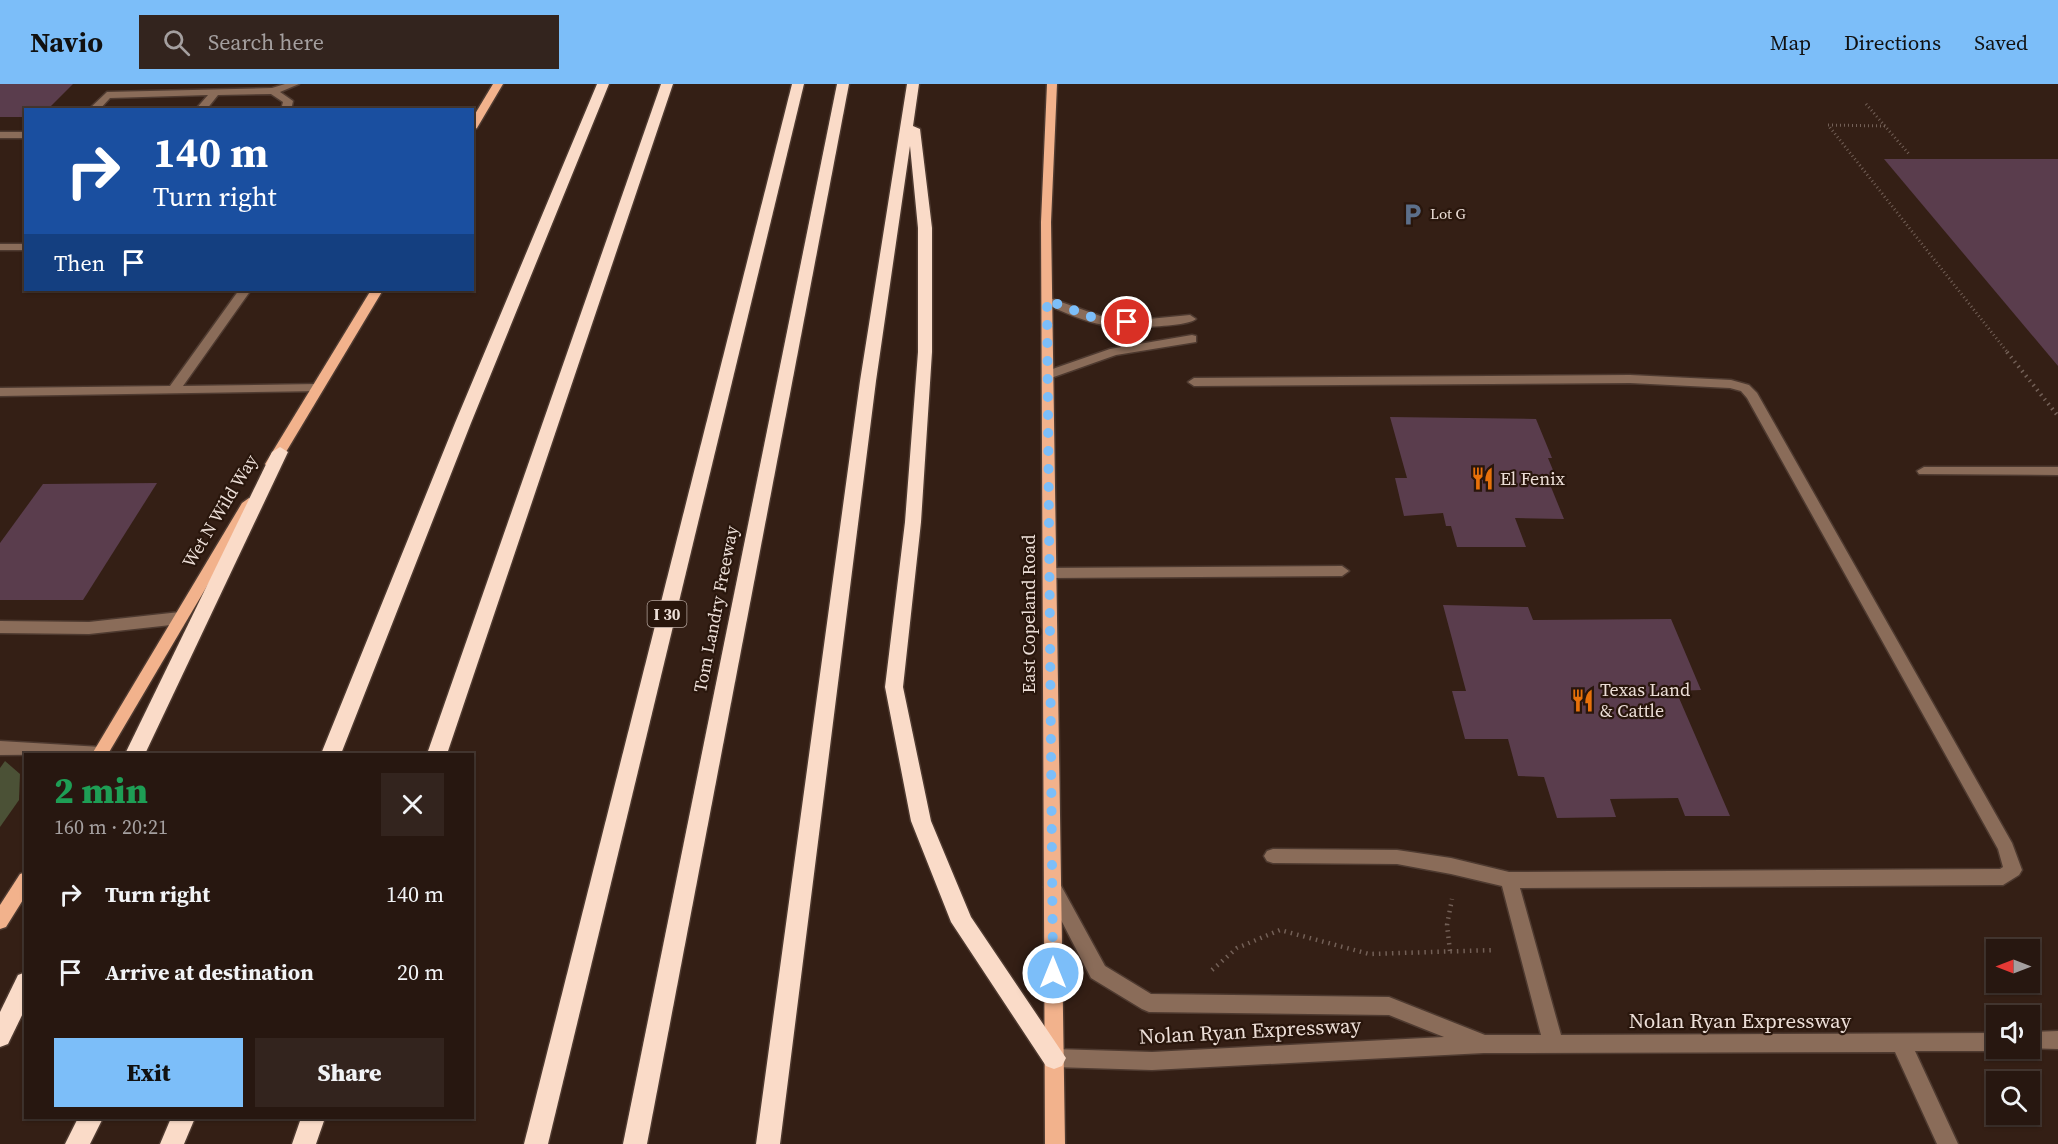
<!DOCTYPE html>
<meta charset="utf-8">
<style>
body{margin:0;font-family:"Source Serif 4",serif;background:#33241e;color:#f1f3f6;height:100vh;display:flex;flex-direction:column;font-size:22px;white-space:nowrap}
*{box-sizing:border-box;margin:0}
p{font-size:20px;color:#a49f9f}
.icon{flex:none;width:33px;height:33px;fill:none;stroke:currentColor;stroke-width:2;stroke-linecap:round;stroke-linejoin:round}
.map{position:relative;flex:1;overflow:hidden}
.panel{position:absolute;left:24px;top:669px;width:450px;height:366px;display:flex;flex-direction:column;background:#271710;border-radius:0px;box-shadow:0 2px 4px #0004,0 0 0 2px #433630}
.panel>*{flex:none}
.guide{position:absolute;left:24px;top:24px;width:450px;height:183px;border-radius:0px;box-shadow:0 2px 4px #0004,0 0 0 2px #433630;background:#1a4fa0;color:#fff;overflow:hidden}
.needle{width:39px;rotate:270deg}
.buttons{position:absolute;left:1986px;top:855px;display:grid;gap:12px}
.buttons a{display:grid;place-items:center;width:54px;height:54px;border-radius:0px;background:#271710;box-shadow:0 2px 4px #0004,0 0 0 2px #433630;font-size:30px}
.pin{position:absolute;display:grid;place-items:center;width:51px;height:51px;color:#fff;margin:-26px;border:3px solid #fff;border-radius:50%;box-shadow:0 2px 6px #0007}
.me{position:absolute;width:66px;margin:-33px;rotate:0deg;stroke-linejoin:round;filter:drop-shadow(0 0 4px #0008)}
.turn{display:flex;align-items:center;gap:21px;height:126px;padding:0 30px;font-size:27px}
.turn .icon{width:78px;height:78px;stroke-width:2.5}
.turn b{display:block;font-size:42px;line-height:51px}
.then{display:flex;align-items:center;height:57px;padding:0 30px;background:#0003;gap:12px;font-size:22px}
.round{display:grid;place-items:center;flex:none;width:63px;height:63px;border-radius:0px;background:#33241e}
.summary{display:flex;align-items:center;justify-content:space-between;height:102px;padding:0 30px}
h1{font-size:36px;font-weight:800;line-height:45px;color:#1e9e55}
.cta{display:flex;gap:12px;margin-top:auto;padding:12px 30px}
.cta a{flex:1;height:69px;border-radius:0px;background:#7cbef9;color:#111;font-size:24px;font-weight:800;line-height:69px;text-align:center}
.cta a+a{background:#33241e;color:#f1f3f6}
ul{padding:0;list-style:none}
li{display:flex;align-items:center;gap:18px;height:78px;padding:0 30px}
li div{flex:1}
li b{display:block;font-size:22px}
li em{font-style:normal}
header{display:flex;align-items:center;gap:36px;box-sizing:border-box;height:84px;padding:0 30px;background:#7cbef9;color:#111}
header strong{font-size:28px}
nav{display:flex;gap:33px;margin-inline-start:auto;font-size:21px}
.search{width:420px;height:54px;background:#33241e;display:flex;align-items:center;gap:15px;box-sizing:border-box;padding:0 21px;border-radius:0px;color:#a49f9f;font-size:22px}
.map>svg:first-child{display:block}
.green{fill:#4b5136}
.building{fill:#5a3d4d}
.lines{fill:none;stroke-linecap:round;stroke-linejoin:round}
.minor-casing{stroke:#4e3a30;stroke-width:3}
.major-casing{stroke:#4e3a30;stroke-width:3}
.highway-casing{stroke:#4e3a30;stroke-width:3}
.path-far2{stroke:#736057;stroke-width:3;stroke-dasharray:1 3;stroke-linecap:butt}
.path-far1{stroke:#736057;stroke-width:4;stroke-dasharray:1.5 4.5;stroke-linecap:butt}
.path{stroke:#736057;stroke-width:4.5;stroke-dasharray:1.5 5;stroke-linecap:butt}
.minor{fill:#8a6c59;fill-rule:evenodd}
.major{fill:#f2b28c;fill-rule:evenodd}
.highway{fill:#fadbc8;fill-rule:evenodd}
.route{stroke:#7cbef9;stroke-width:10;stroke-dasharray:0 18}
.labels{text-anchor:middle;stroke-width:4.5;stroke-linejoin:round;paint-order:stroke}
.far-poi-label{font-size:15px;fill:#ecded7;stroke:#29160c;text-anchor:start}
.shield{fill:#29160c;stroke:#b2a29a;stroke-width:1.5}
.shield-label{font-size:16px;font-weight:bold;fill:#ecded7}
.poi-label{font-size:18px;fill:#ecded7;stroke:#29160c;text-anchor:start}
.street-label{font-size:18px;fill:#ecded7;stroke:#29160c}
.near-street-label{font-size:21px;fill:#ecded7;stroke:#29160c}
</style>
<header>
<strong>Navio</strong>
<div class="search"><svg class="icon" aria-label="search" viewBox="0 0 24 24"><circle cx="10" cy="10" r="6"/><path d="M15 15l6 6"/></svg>Search here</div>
<nav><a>Map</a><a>Directions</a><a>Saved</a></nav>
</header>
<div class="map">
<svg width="2058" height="1060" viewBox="0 0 2058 1060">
<rect width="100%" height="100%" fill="#341f15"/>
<path class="green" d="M5,677L20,690L19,716L0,743V684Z"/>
<g class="building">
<path d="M0,0H73L47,26H26V33H0Z"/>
<path d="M1884,75H2058V282Z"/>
<path d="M1390,333L1536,335L1552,374H1548L1560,403H1551L1564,435L1515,434L1526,463H1457L1451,442H1446L1443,429L1404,432L1395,394H1407Z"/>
<path d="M157,399L83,516H0V459L43,400Z"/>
<path d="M1443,521L1528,523L1533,536L1671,535L1701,606L1676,607L1730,732H1685L1678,714L1610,715L1616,733L1557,734L1544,693L1518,692L1508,655H1465L1452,607H1466Z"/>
</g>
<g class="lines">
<defs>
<g id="minor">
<path d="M285,0H299L280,8L293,17L291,26H281L283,18L271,10L218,11L206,26H195L208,11L110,14L99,26H88L107,8L272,4Z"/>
<rect x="0" y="48" width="26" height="6"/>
<rect x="0" y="160" width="26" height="6"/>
<path d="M239,206H251L183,302L318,300L324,304L322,307L0,312V304L170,302Z"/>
<path d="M1047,213L1106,234L1149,235L1190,231L1196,235C1186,244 1119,244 1104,241C1084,238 1062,227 1043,219V215Z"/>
<path d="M1192,251L1196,252V258L1116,271L1048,295L1042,291L1044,288L1110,265Z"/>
<path d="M1630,291L1731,296L1749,301L1757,309L2012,759L2022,786L2019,791L2003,801L1520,804L1561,951L1996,949V964H2003L1996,967H1915L1958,1060H1937L1895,968L1484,969L1152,986L1054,983L1047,981L1044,974L1047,967L1054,965L1152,968L1444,953L1389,931L1149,928L1142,925L1091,894L1044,803L1047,798L1053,795L1059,798L1105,882L1151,910L1389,913L1485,951H1541L1502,802L1451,790L1397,780L1273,779L1267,777L1264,772L1267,767L1273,765L1397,766L1451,774L1509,788L2000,785L2003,783L1998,765L1747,314L1741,307L1730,304L1630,299L1194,302L1188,298L1194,294Z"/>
<path d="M1924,383H2058V391L1919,390L1917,387Z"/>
<path d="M1342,482L1349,487L1342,492L1050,494L1043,489L1050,484Z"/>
<path d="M180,528L188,534L180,540L89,550L0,549V537L89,538Z"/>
<path d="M0,657L101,663L107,665L109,670L0,671Z"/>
<path d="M2058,947V965L2026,964H2030V948Z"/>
</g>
<g id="major">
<path d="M493,0H503L477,44L472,47V35Z"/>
<path d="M1047,0H1057L1051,138L1065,1060H1045L1041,138Z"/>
<path d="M371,206H383L277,383H267L265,380Z"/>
<path d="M249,414L256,419L108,670H92L242,419Z"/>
<path d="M26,788V811L6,843L0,845V821L20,790Z"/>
</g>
<g id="highway">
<path d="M597,0H609L471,339L341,670H321L455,339Z"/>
<path d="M661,0H673L447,670H427Z"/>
<path d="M792,0H804L548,1060H524Z"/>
<path d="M837,0H849L647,1060H623Z"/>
<path d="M907,0H919L913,42L920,45L932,144V268L921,438L903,603L931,737L971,833L1066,974L1062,982L1054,985L1046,982L951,838L911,737L885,603L905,438L918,268V144L910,62L876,297L780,1060H756L860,297Z"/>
<path d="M280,363L288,368L145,670H125L272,368Z"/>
<path d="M26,888V923L8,960L0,963V928L18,891Z"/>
<path d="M78,1034H103L90,1060H65Z"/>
<path d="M171,1034H195L184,1060H160Z"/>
<path d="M301,1034H325L316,1060H292Z"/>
</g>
</defs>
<use href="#minor" class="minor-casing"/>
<use href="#major" class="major-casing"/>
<use href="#highway" class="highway-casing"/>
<g class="path-far2">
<path d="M1866,20L1909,70"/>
<path d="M1885,42L1828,41L2008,269"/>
</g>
<path class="path-far1" d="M2007,268L2058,332"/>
<g class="path">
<path d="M1450,867L1447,841L1452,815"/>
<path d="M1212,886L1237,864L1280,846L1369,870L1495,866"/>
</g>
<use href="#minor" class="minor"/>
<use href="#major" class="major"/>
<use href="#highway" class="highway"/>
</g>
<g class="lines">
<path class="route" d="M1053,889L1047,216L1105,238H1127"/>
</g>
<defs>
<symbol id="parking-bare" viewBox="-9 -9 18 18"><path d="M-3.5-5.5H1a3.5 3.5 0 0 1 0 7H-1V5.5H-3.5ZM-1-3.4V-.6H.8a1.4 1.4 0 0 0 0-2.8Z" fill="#5c6f8a" stroke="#29160c" stroke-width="2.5" paint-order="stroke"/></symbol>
<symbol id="restaurant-bare" viewBox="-9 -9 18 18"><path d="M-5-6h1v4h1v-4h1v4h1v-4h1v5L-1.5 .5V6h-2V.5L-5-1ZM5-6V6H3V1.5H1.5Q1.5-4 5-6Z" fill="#e8710a" stroke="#29160c" stroke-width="2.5" paint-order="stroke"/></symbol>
</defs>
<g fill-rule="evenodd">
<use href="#parking-bare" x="1396" y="114" width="33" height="33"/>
<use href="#restaurant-bare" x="1466" y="378" width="33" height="33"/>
<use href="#restaurant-bare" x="1566" y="600" width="33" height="33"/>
</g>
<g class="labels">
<g class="far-poi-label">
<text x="1430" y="135">Lot G</text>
</g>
<rect class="shield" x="647.5" y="517" width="39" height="26" rx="4.5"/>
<g class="shield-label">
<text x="667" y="536">I 30</text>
</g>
<g class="poi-label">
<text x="1500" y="401">El Fenix</text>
<text x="1600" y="612">Texas Land<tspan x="1600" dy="21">&amp; Cattle</tspan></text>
</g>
<g class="street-label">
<text transform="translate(220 427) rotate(-59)" y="6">Wet N Wild Way</text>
<text transform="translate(716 525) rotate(-79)" y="6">Tom Landry Freeway</text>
<text transform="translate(1029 530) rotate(-90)" y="6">East Copeland Road</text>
</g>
<g class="near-street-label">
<text x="1740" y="944">Nolan Ryan Expressway</text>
<text transform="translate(1250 947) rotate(-3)" y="7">Nolan Ryan Expressway</text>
</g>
</g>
</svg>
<div class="buttons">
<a><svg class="needle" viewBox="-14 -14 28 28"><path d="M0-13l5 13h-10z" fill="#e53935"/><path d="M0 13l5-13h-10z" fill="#a49f9f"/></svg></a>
<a><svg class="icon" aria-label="sound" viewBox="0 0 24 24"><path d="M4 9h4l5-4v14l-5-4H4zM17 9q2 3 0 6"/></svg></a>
<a><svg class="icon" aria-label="search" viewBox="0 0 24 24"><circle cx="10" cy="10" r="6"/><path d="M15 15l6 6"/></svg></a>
</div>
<div class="pin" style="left:1127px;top:238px;background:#d93025"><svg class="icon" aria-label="arrive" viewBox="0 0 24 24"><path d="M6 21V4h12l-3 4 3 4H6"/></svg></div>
<svg class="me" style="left:1053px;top:889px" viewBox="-20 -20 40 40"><circle r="17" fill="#7cbef9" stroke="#fff" stroke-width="3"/><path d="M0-11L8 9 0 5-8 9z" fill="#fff"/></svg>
<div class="guide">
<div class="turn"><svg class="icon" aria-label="right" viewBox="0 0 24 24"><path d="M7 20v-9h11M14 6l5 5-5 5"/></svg><div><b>140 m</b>Turn right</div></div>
<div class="then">Then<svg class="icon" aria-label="arrive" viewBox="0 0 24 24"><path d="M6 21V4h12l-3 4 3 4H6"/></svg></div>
</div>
<section class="panel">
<div class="summary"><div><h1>2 min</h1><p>160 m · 20:21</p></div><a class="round"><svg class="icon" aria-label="close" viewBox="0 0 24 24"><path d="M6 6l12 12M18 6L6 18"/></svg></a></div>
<ul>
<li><svg class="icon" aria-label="right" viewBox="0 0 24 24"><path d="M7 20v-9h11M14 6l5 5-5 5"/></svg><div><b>Turn right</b></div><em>140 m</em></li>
<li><svg class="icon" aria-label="arrive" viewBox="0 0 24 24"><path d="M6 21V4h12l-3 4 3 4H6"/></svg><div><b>Arrive at destination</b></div><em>20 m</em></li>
</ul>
<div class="cta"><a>Exit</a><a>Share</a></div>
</section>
</div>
